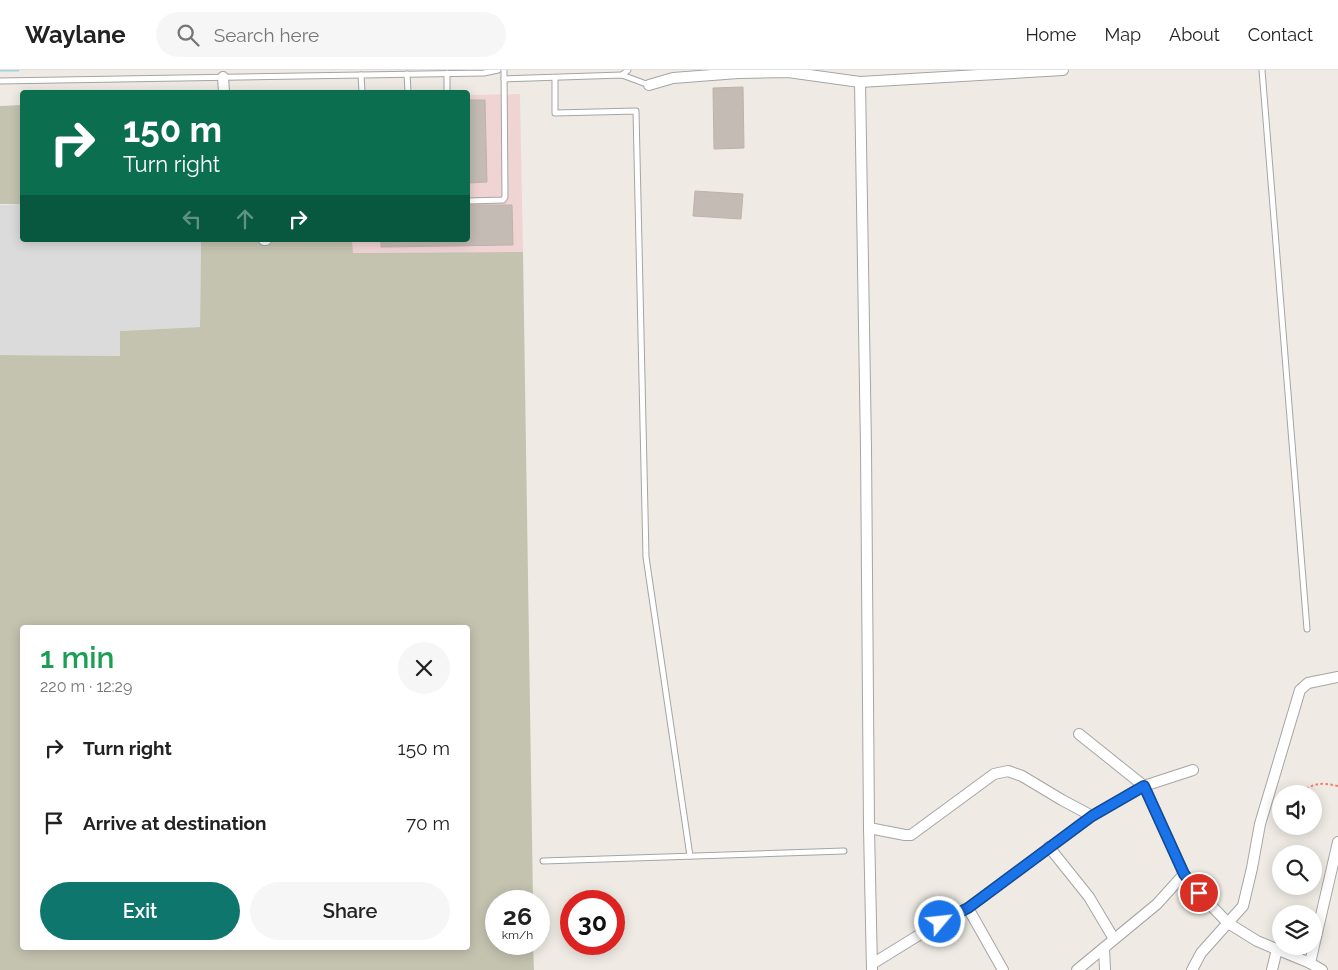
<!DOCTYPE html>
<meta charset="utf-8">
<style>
body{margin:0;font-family:Raleway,sans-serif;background:#f6f6f6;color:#222;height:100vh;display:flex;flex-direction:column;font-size:19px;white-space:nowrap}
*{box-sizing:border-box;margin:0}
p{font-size:16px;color:#767676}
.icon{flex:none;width:28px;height:28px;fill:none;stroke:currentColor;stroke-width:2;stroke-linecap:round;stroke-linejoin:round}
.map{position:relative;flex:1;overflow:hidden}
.panel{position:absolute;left:20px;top:555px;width:450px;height:325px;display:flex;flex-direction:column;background:#fff;border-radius:5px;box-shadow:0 2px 12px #0003}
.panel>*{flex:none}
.guide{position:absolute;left:20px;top:20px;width:450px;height:152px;border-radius:5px;box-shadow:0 2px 12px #0003;background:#0b6e4f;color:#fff;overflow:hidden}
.controls{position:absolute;left:1272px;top:715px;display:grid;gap:10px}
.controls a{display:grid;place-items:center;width:50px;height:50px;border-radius:50%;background:#fff;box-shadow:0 2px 12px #0003;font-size:25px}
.speed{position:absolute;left:485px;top:820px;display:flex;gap:10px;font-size:25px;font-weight:700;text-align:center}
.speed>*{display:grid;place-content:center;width:65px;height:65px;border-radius:50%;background:#fff;box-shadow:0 2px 12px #0003;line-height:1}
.speed small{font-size:12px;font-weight:400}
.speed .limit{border:8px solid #d22;background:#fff;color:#111}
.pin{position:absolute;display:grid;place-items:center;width:42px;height:42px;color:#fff;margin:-21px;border:2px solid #fff;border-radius:50%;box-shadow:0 1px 5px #0007}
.me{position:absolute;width:55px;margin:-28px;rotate:62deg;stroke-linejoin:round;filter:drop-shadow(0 0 4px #0008)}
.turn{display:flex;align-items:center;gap:18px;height:105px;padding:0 20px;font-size:22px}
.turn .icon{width:65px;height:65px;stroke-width:2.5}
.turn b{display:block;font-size:35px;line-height:42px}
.lanes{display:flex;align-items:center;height:48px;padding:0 20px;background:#0003;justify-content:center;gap:25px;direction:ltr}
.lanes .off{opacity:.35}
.round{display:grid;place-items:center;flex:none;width:52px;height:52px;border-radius:26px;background:#f6f6f6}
.headline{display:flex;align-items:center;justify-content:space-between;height:85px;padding:0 20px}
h1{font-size:30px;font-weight:600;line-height:38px;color:#1e9e55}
.primary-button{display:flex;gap:10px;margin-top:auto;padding:10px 20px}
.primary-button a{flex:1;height:58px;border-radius:30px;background:#0f766e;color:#fff;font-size:20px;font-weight:600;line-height:58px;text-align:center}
.primary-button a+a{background:#f6f6f6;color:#222}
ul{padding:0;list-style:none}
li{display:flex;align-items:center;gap:15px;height:75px;padding:0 20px}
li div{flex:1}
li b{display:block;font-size:19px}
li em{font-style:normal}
header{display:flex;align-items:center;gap:30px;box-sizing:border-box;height:70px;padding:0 25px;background:#fff;border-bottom:1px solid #e0e0e0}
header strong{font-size:24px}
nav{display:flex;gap:28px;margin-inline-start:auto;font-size:18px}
.search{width:350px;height:45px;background:#f6f6f6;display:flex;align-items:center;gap:12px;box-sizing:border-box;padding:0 18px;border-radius:28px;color:#767676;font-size:19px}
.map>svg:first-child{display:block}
.residential{fill:#dcdbdb}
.commercial{fill:#f0d4d3}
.construction{fill:#c4c3b0;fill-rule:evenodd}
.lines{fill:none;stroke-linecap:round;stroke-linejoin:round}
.stream{stroke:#a5d2dd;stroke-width:3}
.building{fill:#c4bbb4;stroke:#c1b2a7}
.lane-casing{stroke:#a5a5a5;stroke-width:7}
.street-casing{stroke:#a5a5a5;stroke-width:12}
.path{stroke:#fa756a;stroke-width:2;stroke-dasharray:2.5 2.5;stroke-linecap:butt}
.lane{stroke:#fff;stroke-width:5}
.street{stroke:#fff;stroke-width:10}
.route-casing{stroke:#114b97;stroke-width:12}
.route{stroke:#1a73e8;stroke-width:9}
</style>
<header>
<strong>Waylane</strong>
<div class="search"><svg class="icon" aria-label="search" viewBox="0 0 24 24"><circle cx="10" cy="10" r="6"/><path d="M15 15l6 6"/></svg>Search here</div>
<nav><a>Home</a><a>Map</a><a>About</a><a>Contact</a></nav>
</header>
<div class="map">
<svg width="1338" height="900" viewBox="0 0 1338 900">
<rect width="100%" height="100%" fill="#efebe4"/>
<path class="residential" d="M22,134V170H201L200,257L120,261V286L0,285V135Z"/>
<path class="commercial" d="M520,24L523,182L352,183V170H468V25Z"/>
<g class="construction">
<path d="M22,35V134H0V36Z"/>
<path d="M201,170H352L353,183L523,182L533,831H496V874H533L534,900H0V285L120,286V261L200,257ZM22,558H468V878H22Z"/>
</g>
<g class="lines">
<path class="stream" d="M0,0H18"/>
</g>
<g class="building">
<path d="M743,17L744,78L714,79L713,18Z"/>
<path d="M468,30H485L487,112L468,113Z"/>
<path d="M695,121L743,124L741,149L693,146Z"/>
<path d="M468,135H512L513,175L381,177V170H468Z"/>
</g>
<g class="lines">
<defs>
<g id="lane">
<path d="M1262,0L1307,559"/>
<path d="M447,3V22"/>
<path d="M407,4L408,22"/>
<path d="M361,5L362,22"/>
<path d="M622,5L628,0"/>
<path d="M555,8V43L636,41L646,487L690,786"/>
<path d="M504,9L622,5L649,15"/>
<path d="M0,11L484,3L498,0"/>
<path d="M468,131L503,130L505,127L504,0"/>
<path d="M543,791L844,781"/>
</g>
<g id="street">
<path d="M223,7L224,22"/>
<path d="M860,12L866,378L869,758L872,900"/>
<path d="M649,15L673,8L738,3L788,2L860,12L1063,0"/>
<path d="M264,170H266"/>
<path d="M1079,664L1144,716L1184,804L1199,823L1228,853L1257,871L1310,893L1322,900"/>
<path d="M869,758L905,765H911L994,704L1008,701L1022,706L1062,730L1092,746"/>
<path d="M1049,777L1089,827L1114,869"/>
<path d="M968,838L1003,900"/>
<path d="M1104,878L1105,900"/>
<path d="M1310,893L1338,772"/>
<path d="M872,894L940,852L968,838L1092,746L1144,716L1193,700"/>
<path d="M1077,900L1157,834L1184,804"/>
<path d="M1192,900L1201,883L1243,836L1252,798L1260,754L1300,620L1308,613L1338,607"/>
<path d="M1272,900L1277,879"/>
</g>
</defs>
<use href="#lane" class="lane-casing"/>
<use href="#street" class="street-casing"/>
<path class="path" d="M1298,724C1314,713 1319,712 1338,716"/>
<use href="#lane" class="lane"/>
<use href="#street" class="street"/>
</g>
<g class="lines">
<defs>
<path id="route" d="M940,852L968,838L1092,746L1144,716L1184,804L1199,823"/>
</defs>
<use href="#route" class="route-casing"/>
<use href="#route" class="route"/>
</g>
</svg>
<div class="controls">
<a><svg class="icon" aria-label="sound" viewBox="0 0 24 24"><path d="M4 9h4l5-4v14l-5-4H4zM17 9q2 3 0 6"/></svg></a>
<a><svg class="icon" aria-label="search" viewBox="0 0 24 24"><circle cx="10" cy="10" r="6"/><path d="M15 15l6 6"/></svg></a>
<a><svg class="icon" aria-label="layers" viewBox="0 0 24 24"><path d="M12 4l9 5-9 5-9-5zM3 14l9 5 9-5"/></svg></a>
</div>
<div class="speed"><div>26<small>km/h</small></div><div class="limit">30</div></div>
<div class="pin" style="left:1199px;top:823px;background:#d93025"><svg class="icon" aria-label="arrive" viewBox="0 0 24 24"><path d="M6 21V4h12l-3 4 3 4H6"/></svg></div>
<svg class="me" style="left:940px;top:852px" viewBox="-20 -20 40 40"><circle r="17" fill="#1a73e8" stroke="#fff" stroke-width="3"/><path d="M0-11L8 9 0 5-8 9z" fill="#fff"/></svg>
<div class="guide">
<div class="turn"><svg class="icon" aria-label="right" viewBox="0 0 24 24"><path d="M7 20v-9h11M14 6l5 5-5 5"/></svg><div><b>150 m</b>Turn right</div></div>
<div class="lanes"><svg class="icon off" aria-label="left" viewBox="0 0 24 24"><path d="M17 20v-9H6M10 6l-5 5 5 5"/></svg><svg class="icon off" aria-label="ahead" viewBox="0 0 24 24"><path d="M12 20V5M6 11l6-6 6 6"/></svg><svg class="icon" aria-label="right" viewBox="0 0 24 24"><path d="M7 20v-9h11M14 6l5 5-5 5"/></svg></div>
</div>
<section class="panel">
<div class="headline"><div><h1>1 min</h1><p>220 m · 12:29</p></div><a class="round"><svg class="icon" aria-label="close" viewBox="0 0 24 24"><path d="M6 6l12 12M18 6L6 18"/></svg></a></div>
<ul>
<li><svg class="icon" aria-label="right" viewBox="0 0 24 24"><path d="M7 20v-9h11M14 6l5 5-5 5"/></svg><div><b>Turn right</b></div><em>150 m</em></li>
<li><svg class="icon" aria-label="arrive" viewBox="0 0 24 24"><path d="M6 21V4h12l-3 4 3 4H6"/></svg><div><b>Arrive at destination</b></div><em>70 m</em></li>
</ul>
<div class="primary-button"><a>Exit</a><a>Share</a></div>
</section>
</div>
